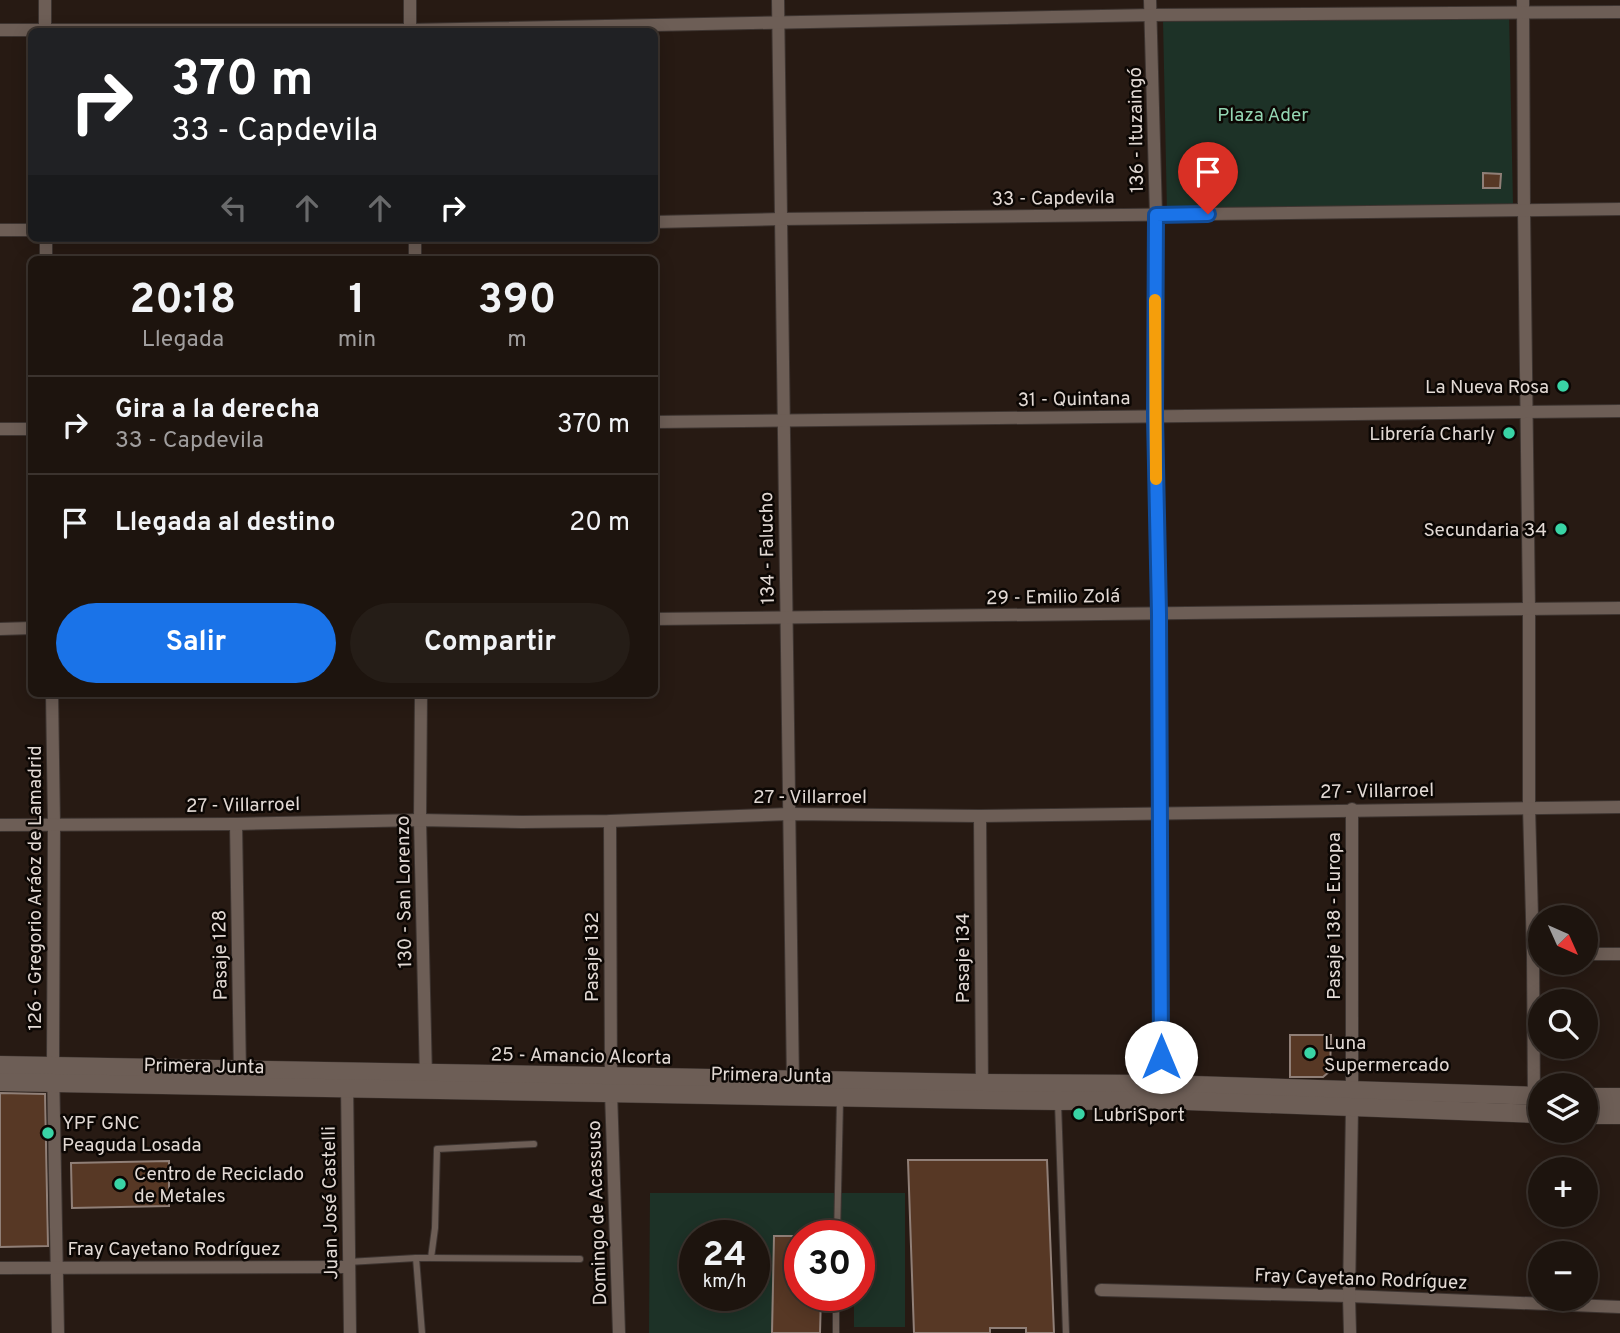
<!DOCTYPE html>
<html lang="es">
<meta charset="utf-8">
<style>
body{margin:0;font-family:Overpass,sans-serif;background:#251d17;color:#f1f3f6;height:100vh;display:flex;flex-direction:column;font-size:26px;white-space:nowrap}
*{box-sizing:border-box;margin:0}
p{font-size:23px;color:#a09e9e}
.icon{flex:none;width:38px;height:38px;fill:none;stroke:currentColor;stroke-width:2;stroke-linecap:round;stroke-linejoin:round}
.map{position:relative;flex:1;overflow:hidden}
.drawer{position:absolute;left:28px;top:256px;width:630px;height:441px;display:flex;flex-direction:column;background:#1d140e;border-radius:10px;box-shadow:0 4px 18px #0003,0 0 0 2px #3b332e}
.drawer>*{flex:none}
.hud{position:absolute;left:28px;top:28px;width:630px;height:214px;border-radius:10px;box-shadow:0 4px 18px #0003,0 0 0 2px #3b332e;background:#202124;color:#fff;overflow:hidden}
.needle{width:46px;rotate:135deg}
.buttons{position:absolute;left:1528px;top:905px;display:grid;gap:14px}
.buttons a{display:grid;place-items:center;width:70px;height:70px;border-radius:50%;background:#1d140e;box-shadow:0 4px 18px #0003,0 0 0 2px #3b332e;font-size:35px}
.speed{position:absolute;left:679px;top:1220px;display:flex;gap:14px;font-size:35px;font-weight:700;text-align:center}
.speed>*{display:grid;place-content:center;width:91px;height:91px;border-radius:50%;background:#1d140e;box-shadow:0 4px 18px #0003,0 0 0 2px #3b332e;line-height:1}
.speed small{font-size:18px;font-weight:400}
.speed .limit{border:10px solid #d22;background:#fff;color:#111}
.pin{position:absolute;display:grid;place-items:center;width:60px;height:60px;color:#fff;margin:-72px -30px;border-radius:50% 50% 50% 0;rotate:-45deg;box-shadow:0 0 7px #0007}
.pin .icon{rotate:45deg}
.me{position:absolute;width:77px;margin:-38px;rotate:0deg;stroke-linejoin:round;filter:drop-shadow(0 0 5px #0008)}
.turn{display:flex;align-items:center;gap:24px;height:147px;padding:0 28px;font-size:32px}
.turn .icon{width:91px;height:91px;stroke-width:2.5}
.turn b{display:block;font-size:49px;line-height:60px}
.lanes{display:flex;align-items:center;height:66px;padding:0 28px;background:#0003;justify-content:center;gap:35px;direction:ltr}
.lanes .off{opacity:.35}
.eta{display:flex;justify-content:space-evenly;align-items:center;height:119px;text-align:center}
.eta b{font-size:42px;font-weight:700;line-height:49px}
.action{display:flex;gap:14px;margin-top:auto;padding:14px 28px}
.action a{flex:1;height:80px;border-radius:42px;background:#1a73e8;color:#fff;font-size:28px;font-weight:700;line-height:80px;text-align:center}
.action a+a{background:#251d17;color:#f1f3f6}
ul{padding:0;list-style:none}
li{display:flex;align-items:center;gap:21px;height:98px;padding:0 28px;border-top:2px solid #3b332e}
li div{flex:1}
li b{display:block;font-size:26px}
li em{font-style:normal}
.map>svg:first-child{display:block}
.green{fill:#1d3227;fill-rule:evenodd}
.building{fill:#573825;stroke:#907f77;stroke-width:2}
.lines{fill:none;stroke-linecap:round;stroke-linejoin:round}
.lane-casing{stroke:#3d3430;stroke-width:8}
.street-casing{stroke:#3d3430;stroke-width:14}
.secondary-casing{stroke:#3d3430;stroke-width:19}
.lane{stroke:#6d5e56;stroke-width:6}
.street{stroke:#6d5e56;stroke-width:12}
.secondary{stroke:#6d5e56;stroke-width:18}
.route-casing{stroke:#114b97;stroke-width:18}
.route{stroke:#1a73e8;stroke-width:12}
.slow{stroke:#f59e0b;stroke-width:12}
.poi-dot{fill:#39d4a5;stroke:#0c0704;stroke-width:2.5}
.labels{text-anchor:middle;stroke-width:5;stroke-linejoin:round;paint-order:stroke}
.park-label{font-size:19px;fill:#94d6b3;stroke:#0c0704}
.street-label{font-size:19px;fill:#e2d9d4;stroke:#0c0704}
.poi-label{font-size:19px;fill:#e2d9d4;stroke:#0c0704;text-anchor:start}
</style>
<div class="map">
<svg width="1620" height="1333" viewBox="0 0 1620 1333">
<rect width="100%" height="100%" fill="#271a13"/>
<g class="green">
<path d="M1509,13L1513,205L1167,213L1163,20Z"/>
<path d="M650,1193H905V1327H854V1305H823V1295H859V1236L774,1235L773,1333H649ZM695,1236H754V1295H695Z"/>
</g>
<g class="building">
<path d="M1483,173L1501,174L1500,188H1483Z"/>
<path d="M1290,1035H1331L1330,1071L1323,1077H1290Z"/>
<path d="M0,1093L45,1094L48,1246L0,1247Z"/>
<path d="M908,1160H1047L1054,1333H1026V1328H990V1333H914Z"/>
<path d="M169,1161V1206L72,1208L71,1163Z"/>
<path d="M774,1236H800V1295H821L820,1333H772Z"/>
</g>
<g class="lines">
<defs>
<g id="lane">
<path d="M1058,1103L1066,1333"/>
<path d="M837,1236L840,1101"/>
<path d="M416,1258H431L435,1228L437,1149L534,1144"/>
<path d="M431,1258L580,1259"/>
<path d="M348,1262L416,1258L422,1333"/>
<path d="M836,1333V1295"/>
</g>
<g id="street">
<path d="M45,0V32"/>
<path d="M410,0V32"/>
<path d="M778,0L793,1085"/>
<path d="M1150,0L1156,215L1155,416L1160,812V1092"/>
<path d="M1523,0L1524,210L1529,610V807L1533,954L1534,1103"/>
<path d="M0,30H410L1151,15L1620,12"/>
<path d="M654,222L781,219L1620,209"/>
<path d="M0,230H32"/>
<path d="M46,238V259"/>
<path d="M415,238V259"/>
<path d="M654,422L1620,411"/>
<path d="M0,429H32"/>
<path d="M654,619L1620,608"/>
<path d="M0,629L32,628"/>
<path d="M52,693L54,825L53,1067L58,1333"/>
<path d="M421,693L420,820L426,1078"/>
<path d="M980,816L982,1088"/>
<path d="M610,821L611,1092L619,1333"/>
<path d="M236,824L240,1075"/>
<path d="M0,825L236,824L420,820L522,822L610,821L789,814L980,816L1620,807"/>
<path d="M1586,954H1620"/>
<path d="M347,1083L350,1333"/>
<path d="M0,1268L349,1267"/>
<path d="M1101,1290L1349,1296L1620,1307"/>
<path d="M1350,1333L1349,1296L1352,1107V809"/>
</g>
<g id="secondary">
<path d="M0,1065L982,1083L1161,1084L1540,1096"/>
<path d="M0,1082L983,1100L1058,1101L1160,1100L1540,1114"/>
<path d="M1586,1097H1620"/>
<path d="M1586,1115H1620"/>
</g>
</defs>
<use href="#lane" class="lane-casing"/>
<use href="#street" class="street-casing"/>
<use href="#secondary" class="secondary-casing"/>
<use href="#lane" class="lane"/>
<use href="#street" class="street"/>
<use href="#secondary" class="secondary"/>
</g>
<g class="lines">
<defs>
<path id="route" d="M1161,1057L1159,614L1155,416L1156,215L1208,214"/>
</defs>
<use href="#route" class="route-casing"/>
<use href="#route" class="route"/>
<path class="slow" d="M1155,300L1156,479"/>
</g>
<g class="poi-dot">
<circle cx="1563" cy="386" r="7"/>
<circle cx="1509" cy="433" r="7"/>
<circle cx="1561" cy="529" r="7"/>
<circle cx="1310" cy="1053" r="7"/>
<circle cx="1079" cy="1114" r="7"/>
<circle cx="48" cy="1133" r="7"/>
<circle cx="120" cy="1184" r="7"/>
</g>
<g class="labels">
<g class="park-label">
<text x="1263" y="121">Plaza Ader</text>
</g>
<g class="street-label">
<text transform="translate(1135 130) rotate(-91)" y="7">136 - Ituzaingó</text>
<text transform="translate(1053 197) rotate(-1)" y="7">33 - Capdevila</text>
<text transform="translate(1074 398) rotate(-1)" y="7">31 - Quintana</text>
<text transform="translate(766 548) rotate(-91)" y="7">134 - Falucho</text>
<text transform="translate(1053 596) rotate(-1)" y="7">29 - Emilio Zolá</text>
<text transform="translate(1377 790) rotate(-1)" y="7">27 - Villarroel</text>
<text x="810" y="803">27 - Villarroel</text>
<text transform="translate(243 804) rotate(-1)" y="7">27 - Villarroel</text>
<text transform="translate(34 888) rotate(-90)" y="7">126 - Gregorio Aráoz de Lamadrid</text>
<text transform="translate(403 892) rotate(-91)" y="7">130 - San Lorenzo</text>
<text transform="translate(1333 916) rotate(-90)" y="7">Pasaje 138 - Europa</text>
<text transform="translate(219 955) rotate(-91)" y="7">Pasaje 128</text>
<text transform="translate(591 957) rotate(-90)" y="7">Pasaje 132</text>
<text transform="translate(962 958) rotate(-90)" y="7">Pasaje 134</text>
<text transform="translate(581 1055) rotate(1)" y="7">25 - Amancio Alcorta</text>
<text transform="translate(204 1065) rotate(1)" y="7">Primera Junta</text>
<text transform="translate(771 1074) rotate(1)" y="7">Primera Junta</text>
<text transform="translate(329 1203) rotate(-91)" y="7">Juan José Castelli</text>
<text transform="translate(596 1213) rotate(-92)" y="7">Domingo de Acassuso</text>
<text x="174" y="1255">Fray Cayetano Rodríguez</text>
<text transform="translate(1361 1278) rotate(2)" y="7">Fray Cayetano Rodríguez</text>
</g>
<g class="poi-label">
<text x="1549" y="393" text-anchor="end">La Nueva Rosa</text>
<text x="1495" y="440" text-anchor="end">Librería Charly</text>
<text x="1547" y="536" text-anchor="end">Secundaria 34</text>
<text x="1324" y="1049">Luna<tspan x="1324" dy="22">Supermercado</tspan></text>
<text x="1093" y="1121">LubriSport</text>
<text x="62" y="1129">YPF GNC<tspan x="62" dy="22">Peaguda Losada</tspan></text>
<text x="134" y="1180">Centro de Reciclado<tspan x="134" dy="22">de Metales</tspan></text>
</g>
</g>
</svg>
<div class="buttons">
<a><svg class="needle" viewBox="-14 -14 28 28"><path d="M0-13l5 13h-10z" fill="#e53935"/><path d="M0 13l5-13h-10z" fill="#a09e9e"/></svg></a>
<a><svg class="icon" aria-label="search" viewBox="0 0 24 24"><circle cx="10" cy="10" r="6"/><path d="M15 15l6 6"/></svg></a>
<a><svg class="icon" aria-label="layers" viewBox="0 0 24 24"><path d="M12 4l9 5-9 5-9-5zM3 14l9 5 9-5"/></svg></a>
<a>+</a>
<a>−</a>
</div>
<div class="speed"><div>24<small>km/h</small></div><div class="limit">30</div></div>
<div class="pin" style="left:1208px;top:214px;background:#d93025"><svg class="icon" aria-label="arrive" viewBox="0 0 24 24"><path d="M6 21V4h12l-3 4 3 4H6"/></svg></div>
<svg class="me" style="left:1161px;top:1057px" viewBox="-20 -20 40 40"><circle r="19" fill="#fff"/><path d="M0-13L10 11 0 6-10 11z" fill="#1a73e8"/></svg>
<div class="hud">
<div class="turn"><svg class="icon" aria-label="right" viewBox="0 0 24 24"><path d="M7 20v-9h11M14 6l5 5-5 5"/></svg><div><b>370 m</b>33 - Capdevila</div></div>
<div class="lanes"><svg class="icon off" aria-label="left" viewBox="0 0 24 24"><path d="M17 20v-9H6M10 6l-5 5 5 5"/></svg><svg class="icon off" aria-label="ahead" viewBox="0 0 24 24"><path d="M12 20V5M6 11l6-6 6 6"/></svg><svg class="icon off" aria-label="ahead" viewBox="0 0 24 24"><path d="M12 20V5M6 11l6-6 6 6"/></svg><svg class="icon" aria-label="right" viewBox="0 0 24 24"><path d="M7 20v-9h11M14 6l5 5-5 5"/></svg></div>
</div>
<section class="drawer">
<div class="eta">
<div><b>20:18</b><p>Llegada</p></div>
<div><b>1</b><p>min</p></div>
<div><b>390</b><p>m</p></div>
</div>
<ul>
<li><svg class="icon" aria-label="right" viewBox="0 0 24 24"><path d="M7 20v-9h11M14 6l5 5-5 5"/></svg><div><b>Gira a la derecha</b><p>33 - Capdevila</p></div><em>370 m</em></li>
<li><svg class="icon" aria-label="arrive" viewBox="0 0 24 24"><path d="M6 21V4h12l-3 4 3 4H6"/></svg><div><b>Llegada al destino</b></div><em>20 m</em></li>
</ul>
<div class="action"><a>Salir</a><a>Compartir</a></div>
</section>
</div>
